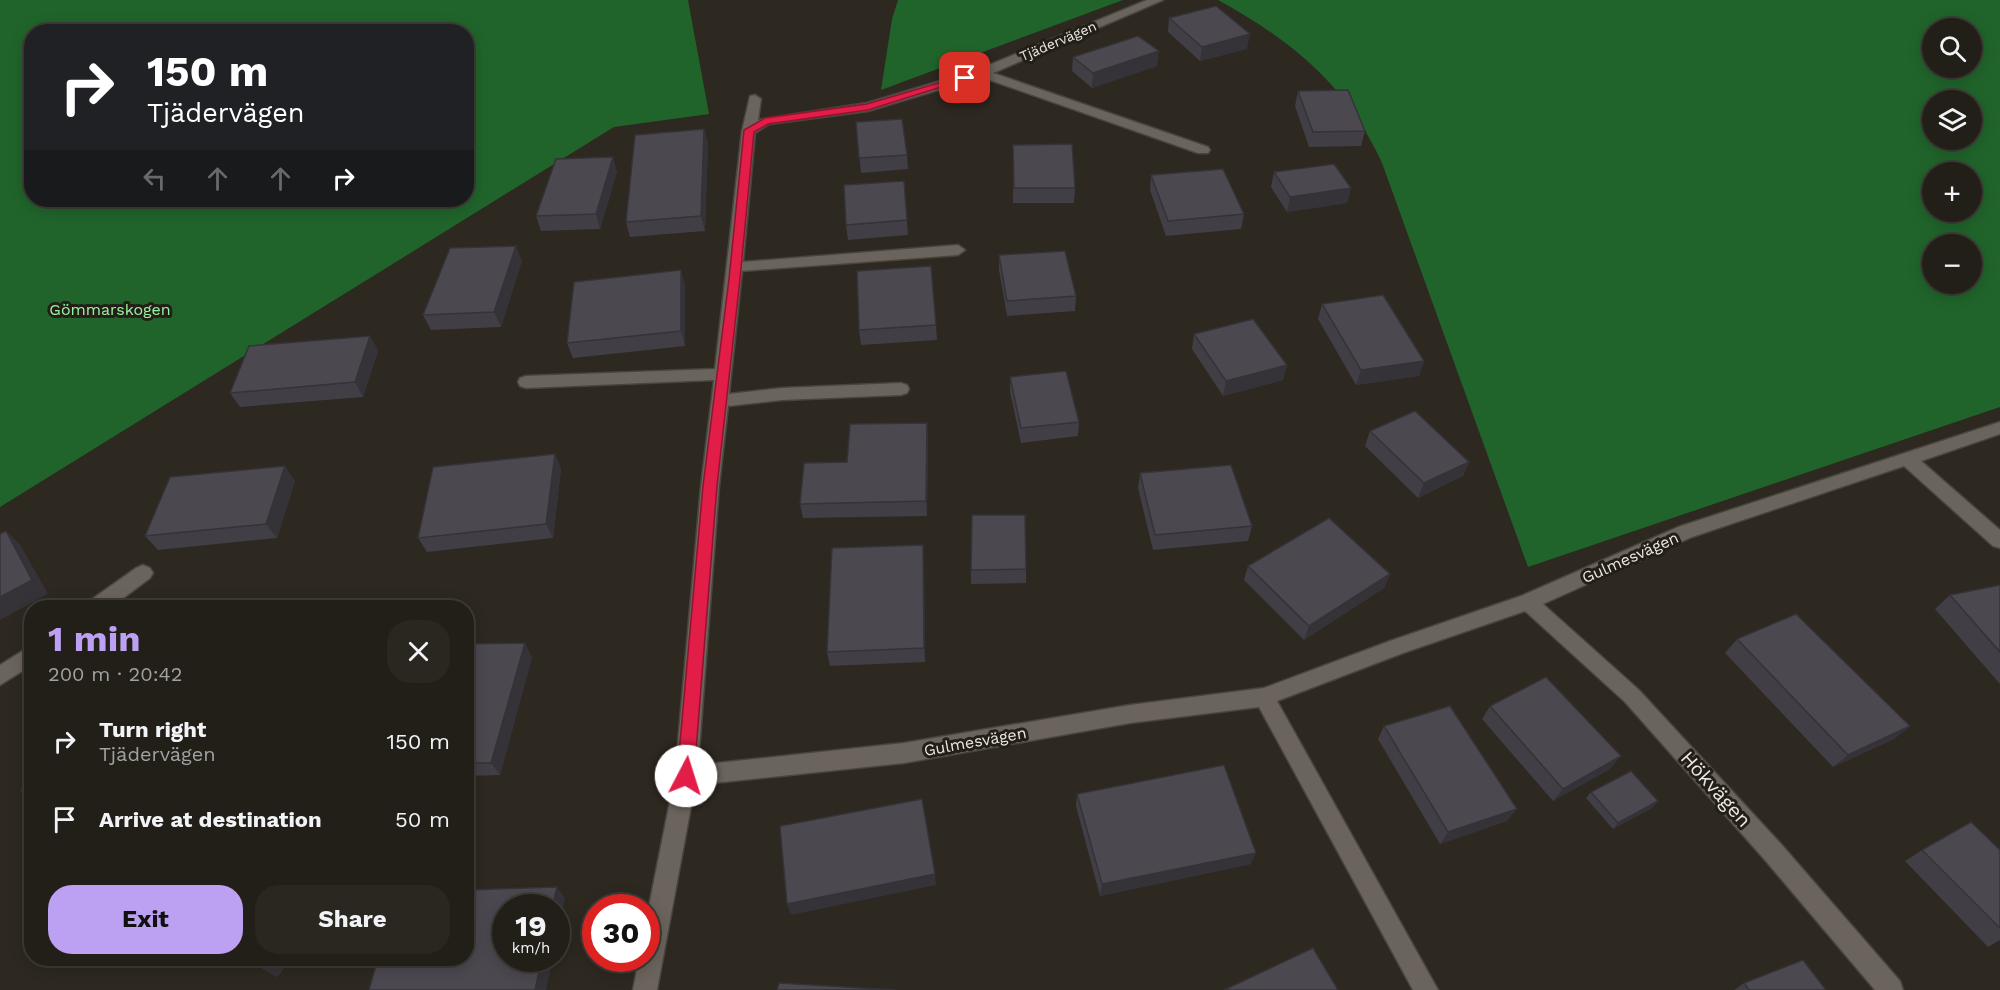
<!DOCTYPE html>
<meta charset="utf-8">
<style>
body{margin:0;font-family:"Work Sans",sans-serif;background:#2a2721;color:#f1f3f6;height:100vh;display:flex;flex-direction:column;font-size:22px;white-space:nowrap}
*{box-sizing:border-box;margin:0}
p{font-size:20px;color:#a2a2a2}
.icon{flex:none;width:33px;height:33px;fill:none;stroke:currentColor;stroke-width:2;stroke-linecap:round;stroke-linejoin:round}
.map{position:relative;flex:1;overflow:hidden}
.details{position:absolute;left:24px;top:600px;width:450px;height:366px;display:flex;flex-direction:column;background:#221e18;border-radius:24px;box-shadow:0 3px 15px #0003,0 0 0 2px #3f3c37}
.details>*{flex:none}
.guide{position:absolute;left:24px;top:24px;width:450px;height:183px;border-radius:24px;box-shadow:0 3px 15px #0003,0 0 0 2px #3f3c37;background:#202124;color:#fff;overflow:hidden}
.buttons{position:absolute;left:1922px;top:18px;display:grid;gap:12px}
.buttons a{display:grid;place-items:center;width:60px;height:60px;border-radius:50%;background:#221e18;box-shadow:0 3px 15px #0003,0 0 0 2px #3f3c37;font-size:30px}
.speed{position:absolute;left:492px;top:894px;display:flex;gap:12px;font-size:30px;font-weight:700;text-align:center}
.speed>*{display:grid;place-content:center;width:78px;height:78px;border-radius:50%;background:#221e18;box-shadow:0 3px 15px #0003,0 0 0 2px #3f3c37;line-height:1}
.speed small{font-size:15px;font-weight:400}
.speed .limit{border:9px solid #d22;background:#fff;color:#111}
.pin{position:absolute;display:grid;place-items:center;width:51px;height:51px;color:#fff;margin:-26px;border-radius:12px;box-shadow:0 3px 9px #0006}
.me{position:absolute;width:66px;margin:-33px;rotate:5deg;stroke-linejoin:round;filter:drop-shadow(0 0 4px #0008)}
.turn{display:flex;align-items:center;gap:21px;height:126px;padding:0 24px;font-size:27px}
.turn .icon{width:78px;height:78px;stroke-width:2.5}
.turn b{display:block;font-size:42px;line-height:51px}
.lanes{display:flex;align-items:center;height:57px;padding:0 24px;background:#0003;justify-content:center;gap:30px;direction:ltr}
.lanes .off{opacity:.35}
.round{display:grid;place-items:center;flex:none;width:63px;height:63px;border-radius:24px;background:#2a2721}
.head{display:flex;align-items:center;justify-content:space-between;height:102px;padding:0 24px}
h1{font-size:36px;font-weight:700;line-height:45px;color:#bca0f2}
.cta{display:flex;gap:12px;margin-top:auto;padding:12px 24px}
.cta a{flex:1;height:69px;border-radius:24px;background:#bca0f2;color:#111;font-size:24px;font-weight:700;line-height:69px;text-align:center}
.cta a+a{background:#2a2721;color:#f1f3f6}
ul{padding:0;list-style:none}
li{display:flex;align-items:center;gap:18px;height:78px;padding:0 24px}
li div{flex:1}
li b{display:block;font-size:22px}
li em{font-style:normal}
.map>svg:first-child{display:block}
.forest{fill:#20642b;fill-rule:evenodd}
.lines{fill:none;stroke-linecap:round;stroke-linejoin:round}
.minor-casing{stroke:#48443e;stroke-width:3}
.minor{fill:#6a645c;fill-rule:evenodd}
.wall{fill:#413e45}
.shaded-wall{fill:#353238}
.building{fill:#4c4850;stroke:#353238;stroke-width:1.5}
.route{fill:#e11d48;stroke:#92132f;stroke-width:1.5}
.labels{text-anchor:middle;stroke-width:6;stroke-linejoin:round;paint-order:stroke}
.far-street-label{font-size:14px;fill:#eae7e2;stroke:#231e17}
.park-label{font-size:16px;fill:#98f3a0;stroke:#231e17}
.street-label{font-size:16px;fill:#eae7e2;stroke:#231e17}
.near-street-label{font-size:20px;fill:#eae7e2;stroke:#231e17}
</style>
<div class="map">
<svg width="2000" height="990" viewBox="0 0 2000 990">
<rect width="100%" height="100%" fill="#2d2820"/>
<g class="forest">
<path d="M0,0H688L709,114L614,127L0,507ZM32,32H466V200H32Z"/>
<path d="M898,0H1123L881,90L892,19Z"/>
<path d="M1218,0H2000V407L1528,567L1382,163C1346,84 1292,41 1218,0ZM1932,28H1971V68H1932ZM1932,100H1971V140H1932ZM1932,172H1971V212H1932ZM1932,244H1971V284H1932Z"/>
</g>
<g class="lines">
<defs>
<g id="minor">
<path d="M1147,0H1163L993,73L1208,147L1210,150L1208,153H1198L981,77L868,111L769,124L755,133L743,262L958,245L965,250L958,255L742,271L729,394L782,388L901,383L907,385L909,389L907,393L901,395L782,400L728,406L719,486L698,765L904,743L1130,705L1264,688L1390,641L1521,596L1678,527L2000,422V434L1921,461L2000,530V548L1993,546L1904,466L1692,537L1543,604L1639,690L1781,844L1900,981L1903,990H1875L1765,860L1625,702L1525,611L1403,653L1277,701L1438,990H1413L1259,707L1130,723L904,763L695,785L657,990H633L639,958H646V921L675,776L701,486L714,380L526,388L520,386L518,382L520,378L526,376L715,369L742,131L750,96L755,95L761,99L758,120L867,103L977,70Z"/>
<path d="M143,565L150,568L153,573L150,578L110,608H86L88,602L136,568Z"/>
<path d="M32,645V665L0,685V665Z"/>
</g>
</defs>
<use href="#minor" class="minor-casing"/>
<use href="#minor" class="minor"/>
</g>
<g class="wall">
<path d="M1169,18L1247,49L1200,61L1168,32Z"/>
<path d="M1073,57L1157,66L1092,88L1072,71Z"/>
<path d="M1298,91L1365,131L1361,146L1309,147L1295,106Z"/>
<path d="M856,122L907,155L908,169L861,173Z"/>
<path d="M704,129L708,144L705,231L630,237L626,222Z"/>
<path d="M1013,145L1075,188L1074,203H1013Z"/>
<path d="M617,172L600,229L541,231L536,216Z"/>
<path d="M1274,172L1351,188L1347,203L1287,212L1271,187Z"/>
<path d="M1151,175L1244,214L1241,229L1166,236L1150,190Z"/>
<path d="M904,181L908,235L848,240L846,225Z"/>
<path d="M999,255L1076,296L1075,311L1007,316L999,270Z"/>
<path d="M522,261L501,327L431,330L423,315Z"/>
<path d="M685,285V346L573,358L567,343Z"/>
<path d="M1322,304L1424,361L1419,376L1356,385L1318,319Z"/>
<path d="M936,325L937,340L861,345L859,330Z"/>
<path d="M1194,334L1287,365L1283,380L1223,396L1192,349Z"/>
<path d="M370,336L378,351L363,397L240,407L230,393Z"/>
<path d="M1010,377L1079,422L1078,436L1021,443L1010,392Z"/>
<path d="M927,423L928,438L927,516L803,518L800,504L847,462Z"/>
<path d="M1370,431L1469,462L1463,476L1418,498L1365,446Z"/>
<path d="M555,454L561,469L553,538L427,552L418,538Z"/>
<path d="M1140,473L1252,526L1248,541L1153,550L1138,488Z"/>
<path d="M295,481L277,538L158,550L145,536Z"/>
<path d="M924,559L925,662L830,666L827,652Z"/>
<path d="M1248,566L1390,574L1384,588L1304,640L1244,580Z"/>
<path d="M1026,569V583L971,584V570Z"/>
<path d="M2000,585V684L1935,609L1950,595Z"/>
<path d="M1737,639L1910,726L1894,739L1833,767L1725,653Z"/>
<path d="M466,644L532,657L500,775L466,776Z"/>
<path d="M1490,706L1610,769L1553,801L1482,719Z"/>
<path d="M1384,726L1507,821L1440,844L1378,739Z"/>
<path d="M32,769V798L21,791Z"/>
<path d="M1591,792L1658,801L1652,808L1613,829L1586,798Z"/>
<path d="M1077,794L1251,864L1100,896L1076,806Z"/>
<path d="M1922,850H2000V940L1988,947L1905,861Z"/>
<path d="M245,958H292L277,977Z"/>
<path d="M1744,983L1826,990H1734Z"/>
</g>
<g class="shaded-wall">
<path d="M1250,34L1247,49L1200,61L1202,47Z"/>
<path d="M1159,51L1157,66L1092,88L1093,73Z"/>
<path d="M704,129L708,144L705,231L701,216Z"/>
<path d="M613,157L617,172L600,229L596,214Z"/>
<path d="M1351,188L1347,203L1287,212L1290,197Z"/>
<path d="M516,246L522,261L501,327L494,312Z"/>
<path d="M681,270L685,285V346L681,331Z"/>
<path d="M370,336L378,351L363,397L355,382Z"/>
<path d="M1424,361L1419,376L1356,385L1361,370Z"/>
<path d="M1287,365L1283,380L1223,396L1226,381Z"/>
<path d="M927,423L928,438L927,516L926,501Z"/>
<path d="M555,454L561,469L553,538L546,524Z"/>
<path d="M1469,462L1463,476L1418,498L1424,483Z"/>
<path d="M285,466L295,481L277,538L266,524Z"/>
<path d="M6,531L21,546L48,594L0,620V597Z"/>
<path d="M923,545L924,559L925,662L924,648Z"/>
<path d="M1390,574L1384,588L1304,640L1309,626Z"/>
<path d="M525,643L532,657L500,775L491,763Z"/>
<path d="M1910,726L1894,739L1833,767L1848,755Z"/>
<path d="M1621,756L1610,769L1553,801L1563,789Z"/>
<path d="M1658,801L1652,808L1613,829L1618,823Z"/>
<path d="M1517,809L1507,821L1440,844L1448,832Z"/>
<path d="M1256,853L1251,864L1100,896L1102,884Z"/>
<path d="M935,874L936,885L791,915L787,904Z"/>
<path d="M557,887L565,898L556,940V908H552Z"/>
<path d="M269,958H292L277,977L262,967Z"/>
<path d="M542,958H553L546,990H535Z"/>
</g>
<g class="building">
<path d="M1216,6L1250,34L1202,47L1169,18Z"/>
<path d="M1138,36L1159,51L1093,73L1073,57Z"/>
<path d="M1348,90L1365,131L1313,132L1298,91Z"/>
<path d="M902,119L907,155L859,158L856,122Z"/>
<path d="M704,129L701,216L626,222L635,135Z"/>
<path d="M1072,144L1075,188H1014L1013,145Z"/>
<path d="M613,157L596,214L536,216L556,159Z"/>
<path d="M1334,164L1351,188L1290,197L1274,172Z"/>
<path d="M1223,169L1244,214L1168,221L1151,175Z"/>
<path d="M904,181L907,220L846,225L844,185Z"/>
<path d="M516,246L494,312L423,315L450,248Z"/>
<path d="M1065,251L1076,296L1007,301L999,255Z"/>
<path d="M931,266L936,325L859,330L857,271Z"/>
<path d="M681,270V331L567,343L574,282Z"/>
<path d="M1383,295L1424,361L1361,370L1322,304Z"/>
<path d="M1253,319L1287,365L1226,381L1194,334Z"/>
<path d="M370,336L355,382L230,393L249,346Z"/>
<path d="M1066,371L1079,422L1021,428L1010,377Z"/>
<path d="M1415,411L1469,462L1424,483L1370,431Z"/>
<path d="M927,423L926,501L800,504L804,463L847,462L850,424Z"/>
<path d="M555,454L546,524L418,538L433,467Z"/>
<path d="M1231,465L1252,526L1155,535L1140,473Z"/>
<path d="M285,466L266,524L145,536L170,477Z"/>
<path d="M972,515H1025L1026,569L971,570Z"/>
<path d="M1329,518L1390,574L1309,626L1248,566Z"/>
<path d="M6,531L32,580L0,597V534Z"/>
<path d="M923,545L924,648L827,652L832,548Z"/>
<path d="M2000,585V652L1950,595Z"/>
<path d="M1796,614L1910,726L1848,755L1737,639Z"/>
<path d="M525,643L491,763H466V644Z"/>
<path d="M1546,677L1621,756L1563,789L1490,706Z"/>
<path d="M1450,706L1517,809L1448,832L1384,726Z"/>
<path d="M1224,765L1256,853L1102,884L1077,794Z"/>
<path d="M32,769V790L21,791Z"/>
<path d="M1631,771L1658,801L1618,823L1591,792Z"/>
<path d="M922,799L935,874L787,904L780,826Z"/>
<path d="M1971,822L2000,850V928L1922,850Z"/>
<path d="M557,887L552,908H506V958H542L535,990H369L378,958H466V890Z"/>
<path d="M1313,948L1338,990H1224Z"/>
<path d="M248,958H269L262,967Z"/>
<path d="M1803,960L1826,990H1749L1744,983Z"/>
<path d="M779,983L896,990H777Z"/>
</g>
<path class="route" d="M962,76L970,78L868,110L768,124L754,132L740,279L717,486L694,776L691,782L686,784L680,782L677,776L703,486L729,279L744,130L765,118L867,104Z"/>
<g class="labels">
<g class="far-street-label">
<text transform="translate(1058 41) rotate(-23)" y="5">Tjädervägen</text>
</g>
<g class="park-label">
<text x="110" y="315">Gömmarskogen</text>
</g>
<g class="street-label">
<text transform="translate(1630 557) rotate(-24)" y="6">Gulmesvägen</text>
<text transform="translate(975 741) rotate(-10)" y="6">Gulmesvägen</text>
</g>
<g class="near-street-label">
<text transform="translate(1716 789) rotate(48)" y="7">Hökvägen</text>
</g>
</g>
</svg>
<div class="buttons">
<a><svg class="icon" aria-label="search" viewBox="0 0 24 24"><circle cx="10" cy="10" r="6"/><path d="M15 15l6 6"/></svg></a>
<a><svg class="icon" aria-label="layers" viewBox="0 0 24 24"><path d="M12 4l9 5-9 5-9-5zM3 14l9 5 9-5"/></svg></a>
<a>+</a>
<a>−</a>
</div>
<div class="speed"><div>19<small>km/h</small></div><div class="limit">30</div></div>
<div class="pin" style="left:965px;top:78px;background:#d93025"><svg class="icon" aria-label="arrive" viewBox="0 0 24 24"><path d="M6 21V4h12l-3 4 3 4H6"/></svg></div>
<svg class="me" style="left:686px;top:776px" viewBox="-20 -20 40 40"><circle r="19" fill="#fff"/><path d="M0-13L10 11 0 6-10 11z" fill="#e11d48"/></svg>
<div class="guide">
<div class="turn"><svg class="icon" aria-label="right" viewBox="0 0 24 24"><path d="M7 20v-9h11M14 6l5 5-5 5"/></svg><div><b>150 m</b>Tjädervägen</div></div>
<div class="lanes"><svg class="icon off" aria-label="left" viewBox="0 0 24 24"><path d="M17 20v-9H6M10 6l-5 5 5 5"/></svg><svg class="icon off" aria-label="ahead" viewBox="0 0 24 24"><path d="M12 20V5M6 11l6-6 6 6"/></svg><svg class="icon off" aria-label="ahead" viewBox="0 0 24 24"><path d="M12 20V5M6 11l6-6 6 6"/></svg><svg class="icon" aria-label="right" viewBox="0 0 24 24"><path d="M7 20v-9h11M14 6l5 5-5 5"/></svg></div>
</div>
<section class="details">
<div class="head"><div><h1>1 min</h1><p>200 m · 20:42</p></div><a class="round"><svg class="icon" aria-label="close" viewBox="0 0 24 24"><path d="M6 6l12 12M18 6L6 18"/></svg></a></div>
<ul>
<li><svg class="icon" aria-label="right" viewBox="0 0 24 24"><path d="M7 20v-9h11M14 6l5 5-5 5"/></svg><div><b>Turn right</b><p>Tjädervägen</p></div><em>150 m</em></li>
<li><svg class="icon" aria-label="arrive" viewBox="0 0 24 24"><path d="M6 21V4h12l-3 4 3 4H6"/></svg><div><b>Arrive at destination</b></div><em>50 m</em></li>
</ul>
<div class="cta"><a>Exit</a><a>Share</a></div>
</section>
</div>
